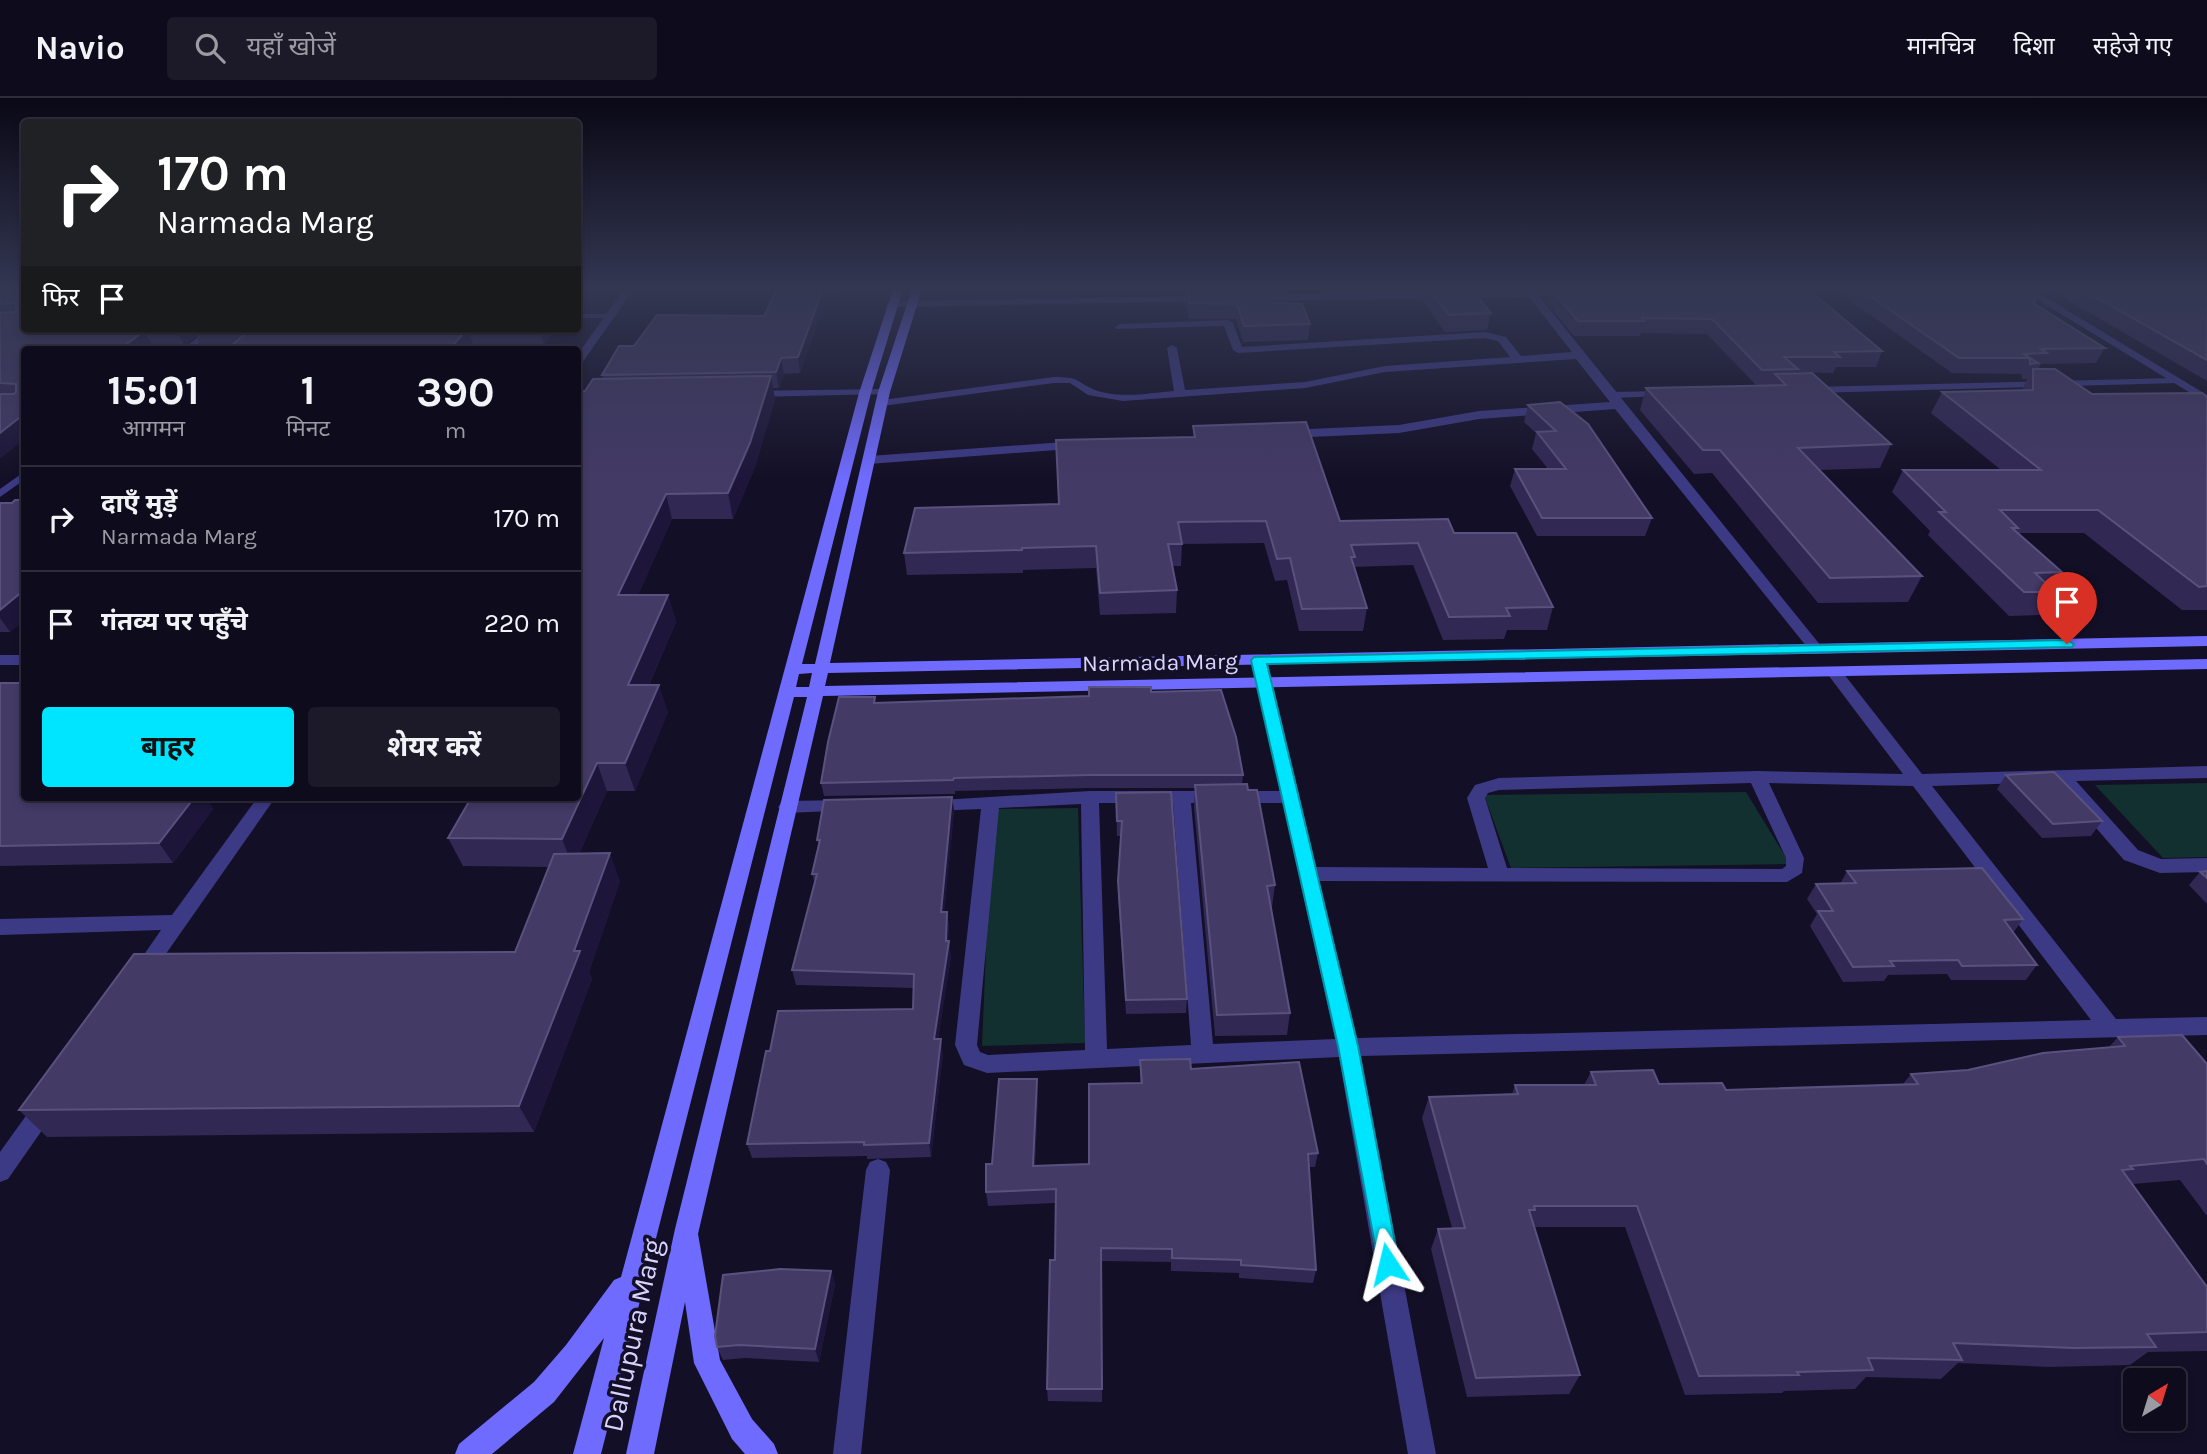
<!DOCTYPE html>
<html lang="hi">
<meta charset="utf-8">
<style>
body{margin:0;font-family:Karla,"Noto Sans Devanagari",sans-serif;background:#1c1929;color:#f1f3f6;height:100vh;display:flex;flex-direction:column;font-size:26px;white-space:nowrap}
*{box-sizing:border-box;margin:0}
p{font-size:23px;color:#9b9ba3}
.icon{flex:none;width:38px;height:38px;fill:none;stroke:currentColor;stroke-width:2;stroke-linecap:round;stroke-linejoin:round}
.map{position:relative;flex:1;overflow:hidden}
.drawer{position:absolute;left:21px;top:248px;width:560px;height:455px;display:flex;flex-direction:column;background:#0e0b1c;border-radius:7px;box-shadow:0 4px 10px #0003,0 0 0 2px #2e2b3b}
.drawer>*{flex:none}
.guide{position:absolute;left:21px;top:21px;width:560px;height:214px;border-radius:7px;box-shadow:0 4px 10px #0003,0 0 0 2px #2e2b3b;background:#202124;color:#fff;overflow:hidden}
.needle{width:46px;rotate:38deg}
.tools{position:absolute;left:2123px;top:1270px;display:grid;gap:14px}
.tools a{display:grid;place-items:center;width:63px;height:63px;border-radius:7px;background:#0e0b1c;box-shadow:0 4px 10px #0003,0 0 0 2px #2e2b3b;font-size:35px}
.pin{position:absolute;display:grid;place-items:center;width:60px;height:60px;color:#fff;margin:-72px -30px;border-radius:50% 50% 50% 0;rotate:-45deg;box-shadow:0 0 7px #0007}
.pin .icon{rotate:45deg}
.me{position:absolute;width:77px;margin:-38px;rotate:350deg;stroke-linejoin:round;filter:drop-shadow(0 0 5px #0008)}
.turn{display:flex;align-items:center;gap:24px;height:147px;padding:0 21px;font-size:32px}
.turn .icon{width:91px;height:91px;stroke-width:2.5}
.turn b{display:block;font-size:49px;line-height:60px}
.then{display:flex;align-items:center;height:66px;padding:0 21px;background:#0003;gap:14px;font-size:26px}
.eta{display:flex;justify-content:space-evenly;align-items:center;height:119px;text-align:center}
.eta b{font-size:42px;font-weight:700;line-height:49px}
.action{display:flex;gap:14px;margin-top:auto;padding:14px 21px}
.action a{flex:1;height:80px;border-radius:7px;background:#00e5ff;color:#111;font-size:28px;font-weight:700;line-height:80px;text-align:center}
.action a+a{background:#1c1929;color:#f1f3f6}
ul{padding:0;list-style:none}
li{display:flex;align-items:center;gap:21px;height:105px;padding:0 21px;border-top:2px solid #2e2b3b}
li div{flex:1}
li b{display:block;font-size:26px}
li em{font-style:normal}
header{display:flex;align-items:center;gap:42px;box-sizing:border-box;height:98px;padding:0 35px;background:#0e0b1c;border-bottom:2px solid #2e2b3b}
header strong{font-size:33px}
nav{display:flex;gap:38px;margin-inline-start:auto;font-size:24px}
.search{width:490px;height:63px;background:#1c1929;display:flex;align-items:center;gap:18px;box-sizing:border-box;padding:0 24px;border-radius:7px;color:#9b9ba3;font-size:26px}
.map>svg:first-child{display:block}
.green{fill:#12302f}
.lines{fill:none;stroke-linecap:round;stroke-linejoin:round}
.lane{fill:#3d3a85;fill-rule:evenodd}
.street{fill:#3d3a85;fill-rule:evenodd}
.secondary{fill:#6f6bff;fill-rule:evenodd}
.wall{fill:#312854}
.shaded-wall{fill:#1d163a}
.building{fill:#433a66;stroke:#5a527e;stroke-width:2}
.route{fill:#00e5ff;stroke:#0095a6;stroke-width:2}
.labels{text-anchor:middle;stroke-width:7;stroke-linejoin:round;paint-order:stroke}
.street-label{font-size:23px;fill:#d9d4ff;stroke:#130f26}
.near-street-label{font-size:28px;fill:#d9d4ff;stroke:#130f26}
</style>
<header>
<strong>Navio</strong>
<div class="search"><svg class="icon" aria-label="search" viewBox="0 0 24 24"><circle cx="10" cy="10" r="6"/><path d="M15 15l6 6"/></svg>यहाँ खोजें</div>
<nav><a>मानचित्र</a><a>दिशा</a><a>सहेजे गए</a></nav>
</header>
<div class="map">
<svg width="2207" height="1356" viewBox="0 0 2207 1356">
<rect width="100%" height="100%" fill="#130f26"/>
<g class="green">
<path d="M2207,685V759L2163,760L2095,687Z"/>
<path d="M1746,694L1790,766L1511,770L1484,697Z"/>
<path d="M1078,710L1085,945L982,948L992,711Z"/>
</g>
<g class="lines">
<g class="lane">
<path d="M578,216H610L614,218L610,220H578Z"/>
<path d="M208,231H217L191,252H182Z"/>
<path d="M2175,280L2179,283L2178,285L1812,295L1807,292L1812,289Z"/>
<path d="M1662,293L1665,294V298L1611,300L1606,297L1611,294Z"/>
<path d="M24,374V382L0,399V391Z"/>
</g>
<g class="street">
<path d="M624,191H634L582,265L578,266V256Z"/>
<path d="M1523,191L1573,193V197L1570,198H1539L1821,548L1824,551L1821,554H1811L1615,311L1479,321L1399,335L1288,340L1282,336L1288,332L1399,327L1479,313L1610,304L1576,261L1385,274L1305,290L1123,303L1088,297L1070,285H1054L882,308L876,305L882,302L1054,279C1082,279 1074,283 1095,292C1119,301 1150,295 1174,293L1167,250L1172,247L1177,250L1185,292L1305,284L1385,268L1510,259L1498,243L1485,240L1238,255L1233,252L1224,228L1116,231L1115,229L1120,226L1228,222L1233,225L1242,249L1485,234L1506,239L1521,258L1572,254L1529,199L1245,203L1240,200L1245,197Z"/>
<path d="M2020,191H2032L2207,297V305Z"/>
<path d="M1210,198L1214,199V203L893,209L888,206L893,203Z"/>
<path d="M884,291L888,292V296L752,299L746,296L752,293Z"/>
<path d="M1079,343L1085,347L1083,350L869,366L863,362L869,358Z"/>
<rect x="0" y="557" width="24" height="10"/>
<path d="M1259,557L1267,562L1316,769L1488,770L1467,700L1475,687L1499,680L1757,673L1903,676L1826,574L1834,569L1840,571L1922,676L2207,668V680L2076,683L2138,752L2161,761L2207,760V774L2160,775L2124,762L2056,684L1932,688L2116,921L2207,919V937L1361,958L1436,1356H1408L1339,959L987,975L964,967L955,947L981,711L931,713L925,711L922,707L925,703L1090,693H1280L1251,562ZM1751,685L1786,760V768L1782,771L1507,770L1485,700L1488,695L1499,692ZM1769,685L1913,688L2091,922L1357,940L1319,783L1787,784L1802,775L1804,760ZM1099,705H1173L1191,947L1107,951ZM1191,705H1283L1335,941L1213,946ZM1081,706L1085,952L988,957L980,954L977,947L999,710Z"/>
<path d="M257,700H275L149,880L142,882L135,880L132,874L161,832L0,837V821L172,817Z"/>
<path d="M847,702L853,704L856,708L853,712L787,715L781,713L778,709L781,705L787,703Z"/>
<path d="M46,998L54,1001L57,1008L54,1015L8,1081L0,1084V1054L38,1001Z"/>
<path d="M878,1061L886,1064L890,1072L861,1356H833L866,1072L870,1064Z"/>
</g>
<path class="secondary" d="M893,191H903L871,295L802,566H815L878,294L912,191H922L890,294L830,565L2207,538V548L828,575L825,588L2207,561V571L823,598L698,1136L720,1262L752,1321L774,1346L778,1356H745L732,1341L694,1265L685,1204L654,1356H626L675,1131L807,599H794L601,1356H573L604,1240L554,1304L498,1351L492,1356H455L459,1346L534,1284L566,1247L614,1182L621,1179L859,295ZM812,575L809,589H796L799,576Z"/>
</g>
<g class="wall">
<path d="M0,191H24V231H555L544,246H473L468,252H226L231,248L201,247L196,238L184,247L24,252V341L0,360Z"/>
<path d="M777,191H840L838,199H827L800,275L784,276L779,290H773L775,301L755,369L733,421H672L638,497H668L676,524L649,587L668,614L635,693H607L579,756L620,783L589,874L592,881L534,1034L47,1039L19,1012L515,854L549,769L463,768L448,740L578,700L585,293L603,281L602,277L634,248L764,218Z"/>
<path d="M1181,191H1263L1267,204L1310,226L1308,242L1243,244L1236,221H1189L1186,207V195H1182Z"/>
<path d="M1424,191H1471L1491,215L1487,232L1445,234L1422,202Z"/>
<path d="M1550,191H1812L1810,193L1882,253L1876,269H1836L1833,275L1797,274L1796,276L1891,346L1880,370L1819,372L1922,478L1908,504L1818,505L1712,375L1694,376L1640,312L1646,290L1756,287L1707,236L1641,235L1640,238H1574L1547,205Z"/>
<path d="M1834,191H2044L2042,194L2041,193L2035,206L2105,250L2096,265L2041,266L2039,270L2035,271L2092,296L2207,299V512H2182L2084,435H2018L2062,474L2052,491L2055,494L2041,517L2009,518L1928,437L1930,433L1892,394L1903,372H2001L1931,315L1942,294L2022,292L2027,281H2022L2021,276L1952,275Z"/>
<path d="M2049,191H2207V283Z"/>
<path d="M1528,307L1652,420L1645,438H1537L1510,388L1515,371H1548L1532,351L1536,335L1524,324Z"/>
<path d="M1193,328L1340,423L1454,435L1553,509L1547,532H1507L1504,541L1443,542L1413,467L1354,469L1367,510L1363,533H1299L1287,482L1275,483L1264,445L1182,446L1181,468H1173L1177,492L1176,515L1100,517L1096,470L1023,472V475L907,477L904,455L1059,406L1056,342L1193,339Z"/>
<path d="M24,402V522L10,534H0V405H12Z"/>
<path d="M0,585L24,700H206L213,711L173,765L0,768Z"/>
<path d="M1151,594L1243,677L1242,686L1275,787L1272,809H1271L1290,915L1287,937L1215,938L1194,709L1195,690H1090L955,693V696L824,698L821,685L876,605L1089,598Z"/>
<path d="M2006,677L2102,723L2091,738L2042,740L1997,691Z"/>
<path d="M1116,695L1187,901L1186,915L1126,916L1118,798L1121,738H1117Z"/>
<path d="M952,699L954,713L944,814H947L949,829L948,843L951,858L938,941L943,955L931,1059L867,1061V1058L752,1060L747,1046L770,953L913,911L914,890L796,887L792,872L815,786L812,776L819,748L817,742Z"/>
<path d="M1847,773L2023,821L2013,835L2037,867L2026,882H1951L1947,876L1888,877L1884,883L1843,884L1810,828L1817,816L1807,801L1816,786H1840Z"/>
<path d="M2207,773V806L2189,787L2200,774Z"/>
<path d="M2118,939L2207,966V1118L2180,1082L2133,1086L2207,1189V1253L2148,1254L2130,1267L2050,1269L1958,1265L1941,1281L1866,1279L1855,1291L1784,1293L1782,1295L1685,1297L1625,1129H1534L1580,1277L1569,1296L1467,1299L1431,1151L1438,1131L1452,1130L1422,1020L1429,999L1512,996L1515,987H1584L1591,974L1659,986L1726,992L1903,986L1911,976L1968,972L2109,949Z"/>
<path d="M1140,962L1191,971L1318,1055L1315,1069H1309L1316,1172L1313,1185L1239,1180V1175L1171,1173V1164L1101,1163L1102,1304L1048,1303L1047,1291L1055,1162V1105L988,1108L986,1094L992,1066L1038,995L1035,1068L1089,1066L1140,985Z"/>
<path d="M831,1173L835,1186L819,1264L745,1260L723,1262L717,1249Z"/>
</g>
<g class="shaded-wall">
<path d="M578,191H585L578,201Z"/>
<path d="M823,191H826L827,199L800,275L798,259Z"/>
<path d="M176,231H205L193,232L196,238L184,247Z"/>
<path d="M467,231H468L473,246L468,252H449Z"/>
<path d="M539,231H555L544,246Z"/>
<path d="M144,233L153,248L148,252H119Z"/>
<path d="M781,260L784,276L779,290L776,274Z"/>
<path d="M771,278L775,301L755,369L733,421L728,395Z"/>
<path d="M24,316V341L0,360V335Z"/>
<path d="M666,396L672,421L626,524L618,497Z"/>
<path d="M24,492V522L10,534L0,520V512Z"/>
<path d="M668,497L676,524L637,614L628,587Z"/>
<path d="M659,587L668,614L635,693L625,665Z"/>
<path d="M597,665L607,693L573,769L562,741Z"/>
<path d="M952,699L954,713L943,829L941,814Z"/>
<path d="M194,700H206L213,711L173,765L159,745Z"/>
<path d="M610,755L620,783L589,874L592,881L534,1034L519,1008Z"/>
<path d="M947,814L949,829L948,846L949,843L951,858L936,955L934,941L946,843Z"/>
<path d="M941,941L943,955L931,1059L929,1045Z"/>
<path d="M1037,981L1038,995L1034,1082L1033,1068Z"/>
<path d="M831,1173L835,1186L819,1264L815,1251Z"/>
</g>
<g class="building">
<path d="M0,191H24V231H177L144,233L119,252H24V316L0,335V296H14L16,294V286L0,285V215L15,214L18,212L15,205L0,206Z"/>
<path d="M777,191H823L798,259L781,260L776,274L602,277L619,248H634L657,217L764,218Z"/>
<path d="M1186,191H1263L1267,204L1302,206L1310,226L1244,228L1237,206L1190,205Z"/>
<path d="M1429,191H1471L1491,215L1449,217Z"/>
<path d="M1551,191H1808L1882,253L1834,254L1840,259H1784L1798,271L1762,272L1712,221L1642,220L1644,223H1578Z"/>
<path d="M1860,191H2042L2033,205L2105,250L2041,251L2047,255L2024,256L2038,265L2030,266V260H1959Z"/>
<path d="M2081,191H2207V262Z"/>
<path d="M194,231H467L449,252H226L249,233L193,232Z"/>
<path d="M2033,271H2055L2092,296L2202,295L2207,299V488L2199,489L2098,412H2000L2018,430H2012L2062,474L2035,475L2055,494H2024L1939,414H1946L1903,372H2041L1942,294L2033,292Z"/>
<path d="M1812,275L1891,346L1798,350L1922,478L1830,480L1720,352H1703L1646,290L1786,287L1775,276Z"/>
<path d="M771,278L750,345L728,395L666,396L618,497H668L628,587H659L625,665H597L562,741L448,740L471,700H578V294L585,293L593,281Z"/>
<path d="M1560,304L1588,326L1652,420H1542L1515,371H1566L1537,334L1556,333L1528,307Z"/>
<path d="M1306,324L1340,423L1448,421L1454,435H1516L1553,509L1506,510L1510,518L1449,519L1418,445L1351,447L1355,459H1351L1367,510L1302,511L1290,460L1277,461L1266,423L1178,424L1182,446H1168L1177,492L1100,495L1096,448L1022,450V452L904,455L915,410L1059,406L1056,342L1195,339L1193,328Z"/>
<path d="M15,402H24V492L0,512V405H12Z"/>
<path d="M0,585H24V700H194L159,745L0,748Z"/>
<path d="M1089,589H1151V594L1221,592L1236,639L1243,677H1090L954,680L953,682L821,685L828,644L839,599H875L874,605L1089,598Z"/>
<path d="M2054,674L2102,723L2053,726L2006,677Z"/>
<path d="M1247,686L1248,692H1257L1275,787L1267,788L1290,915L1217,917L1195,687Z"/>
<path d="M1171,694L1187,901L1126,902L1118,783L1122,723H1117L1116,695Z"/>
<path d="M952,699L941,814H947L946,843H949L934,941H941L929,1045L864,1047V1044L747,1046L766,953H770L778,913L913,911L914,876L792,872L817,776H812L820,742H817L824,702Z"/>
<path d="M610,755L574,853H580L519,1008L19,1012L134,856L515,854L554,756Z"/>
<path d="M1982,770L2023,821L2004,822L2037,867L1962,868L1958,862L1890,863L1894,868L1853,869L1818,813H1833L1816,786L1856,785L1847,773Z"/>
<path d="M2207,773V780L2200,774Z"/>
<path d="M2182,937L2207,966V1066L2204,1061L2130,1068L2133,1071L2122,1072L2207,1189V1234L2147,1236L2156,1249L2073,1250L1953,1245L1962,1262L1868,1260L1873,1272L1797,1274L1799,1277L1699,1278L1637,1108H1534L1535,1112H1529L1580,1277L1476,1280L1438,1131L1465,1130L1429,999L1518,996L1515,987H1596L1591,974L1653,972L1659,986L1722,985L1726,992L1918,986L1911,976L1968,972L2043,955L2125,948L2118,939Z"/>
<path d="M1190,961L1191,971L1299,964L1318,1055L1308,1056L1316,1172L1241,1167V1162L1172,1160V1151L1101,1150L1102,1291H1047L1050,1162H1055L1056,1091L986,1094V1066H992L999,981H1037L1033,1068L1089,1066V986L1142,985L1140,962Z"/>
<path d="M780,1171L831,1173L815,1251L739,1247L717,1249L715,1238L723,1177Z"/>
</g>
<linearGradient id="sky" x2="0" y2="1"><stop stop-color="#0a0815"/><stop offset="0.5" stop-color="#333752"/><stop offset="1" stop-color="#333752" stop-opacity="0"/></linearGradient>
<rect width="2207" height="381" fill="url(#sky)"/>
<path class="route" d="M2067,542L2074,546L2072,549L1267,566L1358,948L1399,1166L1396,1174L1388,1177L1380,1174L1338,948L1251,562L1254,559Z"/>
<g class="labels">
<g class="street-label">
<text transform="translate(1160 564) rotate(-1)" y="8">Narmada Marg</text>
</g>
<g class="near-street-label">
<text transform="translate(632 1237) rotate(-78)" y="10">Dallupura Marg</text>
</g>
</g>
</svg>
<div class="tools">
<a><svg class="needle" viewBox="-14 -14 28 28"><path d="M0-13l5 13h-10z" fill="#e53935"/><path d="M0 13l5-13h-10z" fill="#9b9ba3"/></svg></a>
</div>
<div class="pin" style="left:2067px;top:546px;background:#d93025"><svg class="icon" aria-label="arrive" viewBox="0 0 24 24"><path d="M6 21V4h12l-3 4 3 4H6"/></svg></div>
<svg class="me" style="left:1388px;top:1166px" viewBox="-20 -20 40 40"><path d="M0-17L14 15 0 8-14 15z" fill="#00e5ff" stroke="#fff" stroke-width="4"/></svg>
<div class="guide">
<div class="turn"><svg class="icon" aria-label="right" viewBox="0 0 24 24"><path d="M7 20v-9h11M14 6l5 5-5 5"/></svg><div><b>170 m</b>Narmada Marg</div></div>
<div class="then">फिर<svg class="icon" aria-label="arrive" viewBox="0 0 24 24"><path d="M6 21V4h12l-3 4 3 4H6"/></svg></div>
</div>
<section class="drawer">
<div class="eta">
<div><b>15:01</b><p>आगमन</p></div>
<div><b>1</b><p>मिनट</p></div>
<div><b>390</b><p>m</p></div>
</div>
<ul>
<li><svg class="icon" aria-label="right" viewBox="0 0 24 24"><path d="M7 20v-9h11M14 6l5 5-5 5"/></svg><div><b>दाएँ मुड़ें</b><p>Narmada Marg</p></div><em>170 m</em></li>
<li><svg class="icon" aria-label="arrive" viewBox="0 0 24 24"><path d="M6 21V4h12l-3 4 3 4H6"/></svg><div><b>गंतव्य पर पहुँचे</b></div><em>220 m</em></li>
</ul>
<div class="action"><a>बाहर</a><a>शेयर करें</a></div>
</section>
</div>
